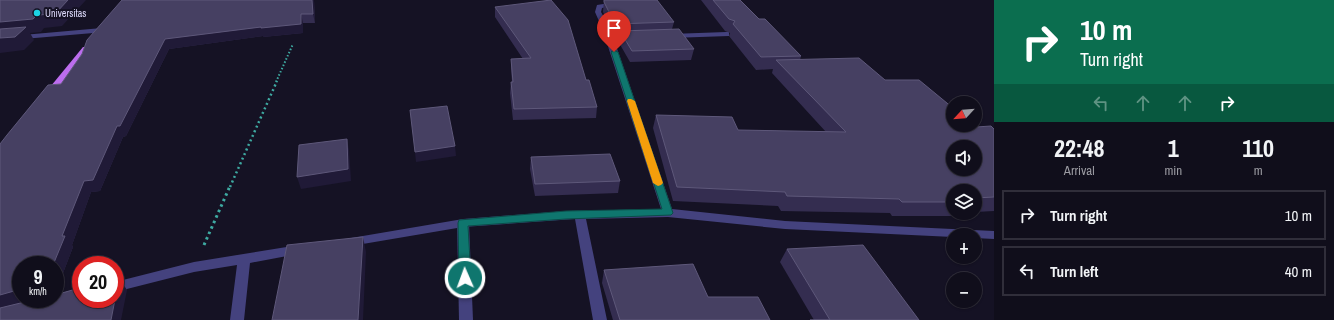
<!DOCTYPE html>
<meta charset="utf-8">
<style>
body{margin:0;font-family:"Archivo Narrow",sans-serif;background:#191724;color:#f1f3f6;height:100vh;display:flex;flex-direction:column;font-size:15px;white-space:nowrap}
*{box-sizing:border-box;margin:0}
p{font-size:13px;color:#9c9ca3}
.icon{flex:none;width:22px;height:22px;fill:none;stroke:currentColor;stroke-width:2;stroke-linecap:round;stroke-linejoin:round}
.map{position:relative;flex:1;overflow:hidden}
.panel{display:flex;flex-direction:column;background:#100e1b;width:340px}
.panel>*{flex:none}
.hud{background:#0b6e4f;color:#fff;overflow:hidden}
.needle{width:26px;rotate:244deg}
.buttons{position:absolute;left:946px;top:96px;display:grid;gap:8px}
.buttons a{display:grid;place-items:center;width:36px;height:36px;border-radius:50%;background:#100e1b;box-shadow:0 1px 3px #0004,0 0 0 1px #302e3a;font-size:20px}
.speed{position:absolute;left:12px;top:256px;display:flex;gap:8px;font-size:20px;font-weight:700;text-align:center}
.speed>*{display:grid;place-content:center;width:52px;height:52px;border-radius:50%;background:#100e1b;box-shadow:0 1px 3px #0004,0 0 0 1px #302e3a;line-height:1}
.speed small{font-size:10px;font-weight:400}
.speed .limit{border:6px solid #d22;background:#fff;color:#111}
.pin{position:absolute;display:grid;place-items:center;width:34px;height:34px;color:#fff;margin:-41px -17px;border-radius:50% 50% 50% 0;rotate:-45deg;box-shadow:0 0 4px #0007}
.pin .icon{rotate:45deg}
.me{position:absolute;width:44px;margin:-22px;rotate:358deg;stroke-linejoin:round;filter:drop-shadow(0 0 3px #0008)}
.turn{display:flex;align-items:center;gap:14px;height:84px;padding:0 20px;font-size:18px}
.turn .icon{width:52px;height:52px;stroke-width:2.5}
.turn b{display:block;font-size:28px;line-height:34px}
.lanes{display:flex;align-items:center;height:38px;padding:0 20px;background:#0003;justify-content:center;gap:20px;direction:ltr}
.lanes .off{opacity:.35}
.eta{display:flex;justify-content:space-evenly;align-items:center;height:68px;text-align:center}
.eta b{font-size:24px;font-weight:800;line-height:28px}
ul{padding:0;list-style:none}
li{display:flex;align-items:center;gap:12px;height:50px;margin:0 8px 6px;padding:0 12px;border:2px solid #302e3a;border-radius:0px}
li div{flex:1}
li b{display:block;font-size:15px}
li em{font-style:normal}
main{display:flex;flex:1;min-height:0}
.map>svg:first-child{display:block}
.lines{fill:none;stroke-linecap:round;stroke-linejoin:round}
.path-far2{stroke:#3eaaa2;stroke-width:2;stroke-dasharray:1.5 2;stroke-linecap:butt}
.path-far1{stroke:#3eaaa2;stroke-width:2.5;stroke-dasharray:2 3;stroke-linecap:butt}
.path{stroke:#3eaaa2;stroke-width:3;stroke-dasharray:2.5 3.5;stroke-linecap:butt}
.service{fill:#44427e;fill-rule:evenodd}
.minor{fill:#44427e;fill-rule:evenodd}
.primary{fill:#bc6dee;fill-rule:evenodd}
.wall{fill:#342d50}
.shaded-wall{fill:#201a37}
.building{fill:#464062;stroke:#5e587a;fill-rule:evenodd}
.route{fill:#0f766e;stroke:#0a4d48}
.slow{fill:#f59e0b}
.poi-dot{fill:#1cd3e4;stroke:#151224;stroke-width:1.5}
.labels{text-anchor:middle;stroke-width:4;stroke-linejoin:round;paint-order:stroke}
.far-poi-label{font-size:10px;fill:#dddafb;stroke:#151224;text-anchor:start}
</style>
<main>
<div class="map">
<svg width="994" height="320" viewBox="0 0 994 320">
<rect width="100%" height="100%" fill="#151224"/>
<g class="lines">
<path class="path-far2" d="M276,82L293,44"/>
<path class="path-far1" d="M230,187L277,81"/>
<path class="path" d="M204,245L230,186"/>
<path class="service" d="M463,219L467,220L469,223L473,320H459L457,223L459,220Z"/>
<g class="minor">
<path d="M616,2L618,3V5L602,8L601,12L610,28L672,209L785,221L994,231V239L975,238V235H953V237L785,229L668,217L586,219L607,320H593L575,219L463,227L351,246L347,245L345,242L347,239L351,238L463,219L566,211L661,209L602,28L595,12L597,5Z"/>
<path d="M102,28H105V32L0,41V37Z"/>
<path d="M726,32H729V36L671,38L667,36L671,34Z"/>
<path d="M299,245L303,247L305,250L303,253L250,263L244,320H230L237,265L194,272L115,292V282L194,262Z"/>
</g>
<path class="primary" d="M83,47H86L90,49L52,96H46L45,94L46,92Z"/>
</g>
<g class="wall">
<path d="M314,0L315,23H303V33L263,37V36L169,49L126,136L123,137L100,191L91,192L72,245L73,247L55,294V265H21L36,299L76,290L73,286L81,282V299L119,279L127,290L0,320L61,84Z"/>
<path d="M604,0L674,22L672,29L694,49L691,60L630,62L618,41L620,34H614L603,12Z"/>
<path d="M701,0H740L759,19L801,56L800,60L885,80L976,127L994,129V211L975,212V191H953V213H962L960,216H892L890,213L781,211L778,206L673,201L653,128L656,115L738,130L826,132L772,73L773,69L756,70L729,36L730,33L725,31Z"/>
<path d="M495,7L586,80L597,107L596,118L513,120L510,93L511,82H512L511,69V59H523L495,17Z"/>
<path d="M531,157L620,181L618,193L535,196L530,169Z"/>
<path d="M787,249L919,320H814L780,262Z"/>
<path d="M604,270L708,297L770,320H613L602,283Z"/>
</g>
<g class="shaded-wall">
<path d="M68,0H86L62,26L44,28L41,32L30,33L34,40L24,50L0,53V22L37,15Z"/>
<path d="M312,0H314L315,23L313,14Z"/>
<path d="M301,14L303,23V33L263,37V36L169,49L126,136L123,137L100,191L91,192L72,245L73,247L55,294V265H53L62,236L84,181L117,126L165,39Z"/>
<path d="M347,139L349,150L351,181L301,189L297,177Z"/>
<path d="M455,146L456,156L416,162L415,152Z"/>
<path d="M363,237L366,252L363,320H358Z"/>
<path d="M119,279L127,290L121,320H111Z"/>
<path d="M21,289V299H36L0,309V295Z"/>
</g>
<g class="building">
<path d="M0,0H68L55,14L37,15L33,19L0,22Z"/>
<path d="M122,0H312L313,14H301V24L261,28V27L165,39L120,126H117L93,180L84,181L62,236H65L53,265H21V289L0,295V144L7,135L48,85L61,84L82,54L87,40Z"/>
<path d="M551,0L568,20L586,80H589L597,107L514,109L511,82H513L511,59L531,58L495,7Z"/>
<path d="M604,0H657L674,22L615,24L604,2Z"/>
<path d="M713,0H740L759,19H765L801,56L761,57L733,24L735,21L729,19Z"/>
<path d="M26,27L15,37L0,38V29Z"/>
<path d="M679,29L694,49L632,51L620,31Z"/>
<path d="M859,58L885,80H919L953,108V125H974L976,127L991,126L994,129V197L975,198V191H953V202H902L899,199L787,196L785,192L677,187L656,115L732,117L738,130L846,132L776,60ZM953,147H975V169H953Z"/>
<path d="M447,106L455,146L415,152L410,110Z"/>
<path d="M347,139L348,169L297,177L299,145Z"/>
<path d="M610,154L620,181L535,184L531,157Z"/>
<path d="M363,237L358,320H272L287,245Z"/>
<path d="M863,245L919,320H810H830L787,249Z"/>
<path d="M693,264L708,297H758L770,320H620L604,270Z"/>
<path d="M119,279L111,320H0V308L37,299H55V295L76,289L78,288L73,286V284L81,282V299H115V280Z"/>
</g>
<path class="route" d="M614,50L618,52L673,213L671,215L566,219L468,226L471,278L469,282L465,283L461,282L459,278L458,223L459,220L566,211L662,209L611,52Z"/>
<path class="slow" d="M628,99H631L635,101L663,183L661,185L658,186L653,183L627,101Z"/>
<circle class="poi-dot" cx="37" cy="13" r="4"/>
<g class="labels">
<g class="far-poi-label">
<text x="45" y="17">Universitas</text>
</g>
</g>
</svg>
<div class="buttons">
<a><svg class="needle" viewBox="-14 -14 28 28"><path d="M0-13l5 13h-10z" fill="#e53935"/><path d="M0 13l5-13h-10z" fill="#9c9ca3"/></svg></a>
<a><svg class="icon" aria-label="sound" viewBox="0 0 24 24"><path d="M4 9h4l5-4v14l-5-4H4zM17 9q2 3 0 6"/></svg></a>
<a><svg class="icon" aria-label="layers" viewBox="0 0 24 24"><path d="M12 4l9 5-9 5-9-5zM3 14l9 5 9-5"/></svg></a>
<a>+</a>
<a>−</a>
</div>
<div class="speed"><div>9<small>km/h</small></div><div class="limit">20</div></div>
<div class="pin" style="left:614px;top:52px;background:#d93025"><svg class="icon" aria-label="arrive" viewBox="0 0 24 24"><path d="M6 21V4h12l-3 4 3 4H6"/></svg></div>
<svg class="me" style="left:465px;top:278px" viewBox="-20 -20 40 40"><circle r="17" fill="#0f766e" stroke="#fff" stroke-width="3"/><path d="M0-11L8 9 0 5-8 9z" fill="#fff"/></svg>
</div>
<section class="panel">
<div class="hud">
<div class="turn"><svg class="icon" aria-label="right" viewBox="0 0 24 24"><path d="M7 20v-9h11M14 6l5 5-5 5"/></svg><div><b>10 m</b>Turn right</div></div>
<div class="lanes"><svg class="icon off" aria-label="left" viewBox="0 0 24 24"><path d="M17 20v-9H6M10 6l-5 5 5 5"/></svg><svg class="icon off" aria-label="ahead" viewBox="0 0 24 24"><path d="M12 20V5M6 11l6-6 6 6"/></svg><svg class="icon off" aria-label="ahead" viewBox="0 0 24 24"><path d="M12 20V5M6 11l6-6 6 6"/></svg><svg class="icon" aria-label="right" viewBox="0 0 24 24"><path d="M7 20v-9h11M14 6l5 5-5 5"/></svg></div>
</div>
<div class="eta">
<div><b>22:48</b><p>Arrival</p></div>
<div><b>1</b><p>min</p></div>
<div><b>110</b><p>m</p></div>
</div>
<ul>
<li><svg class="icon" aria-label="right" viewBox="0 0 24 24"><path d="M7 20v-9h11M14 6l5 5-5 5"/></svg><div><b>Turn right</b></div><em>10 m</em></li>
<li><svg class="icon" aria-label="left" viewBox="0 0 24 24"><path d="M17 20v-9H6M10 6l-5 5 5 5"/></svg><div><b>Turn left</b></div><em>40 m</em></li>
</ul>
</section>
</main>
